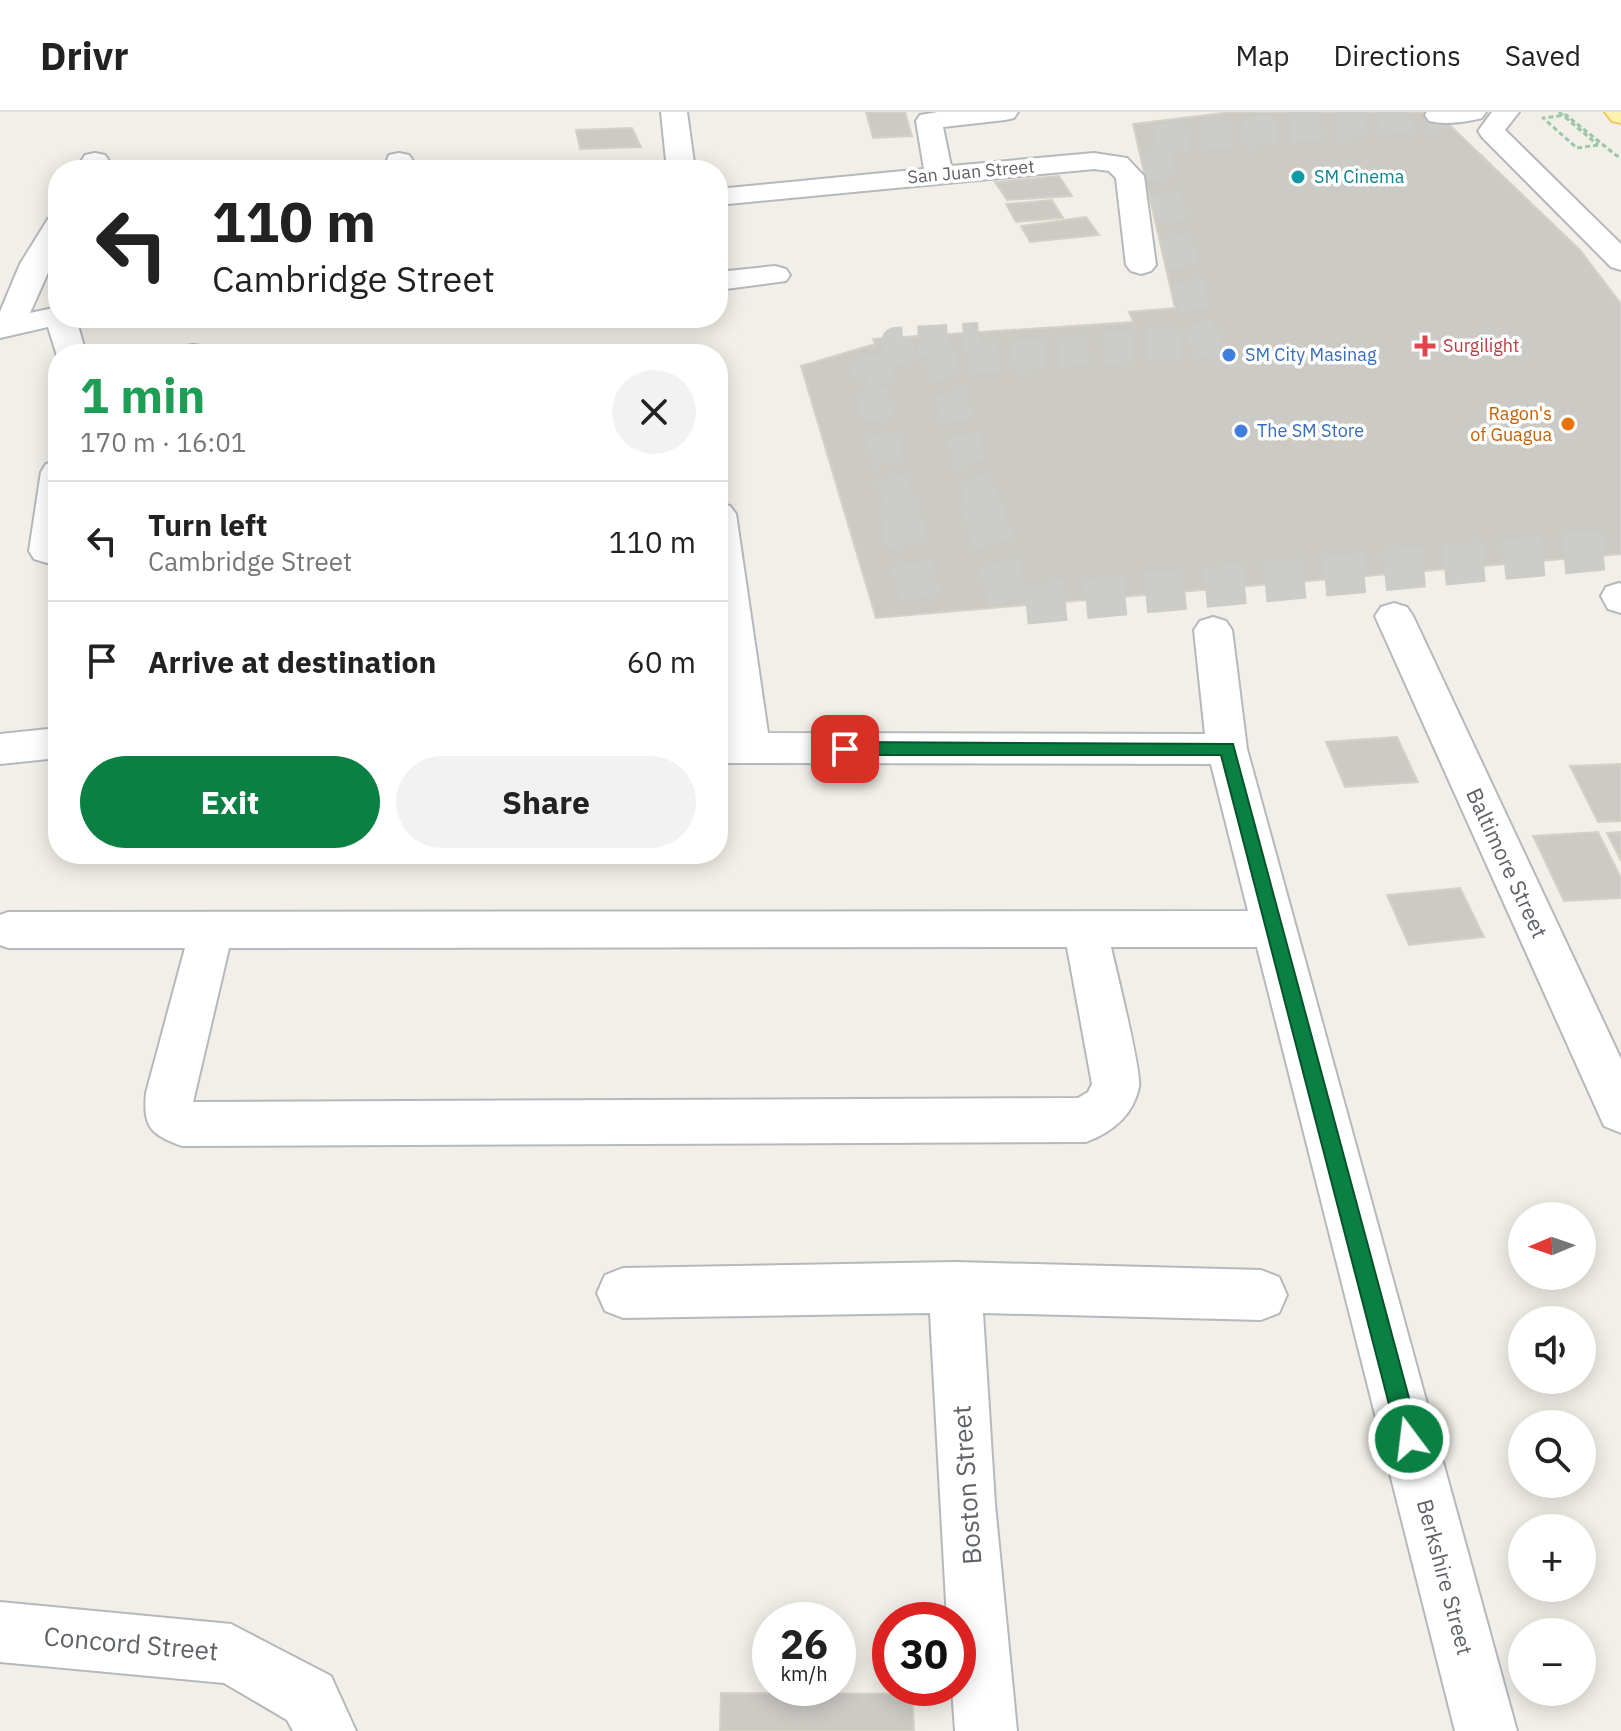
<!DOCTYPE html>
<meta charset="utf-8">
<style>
body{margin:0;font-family:"IBM Plex Sans",sans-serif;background:#f2f2f2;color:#222;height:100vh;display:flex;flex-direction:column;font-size:30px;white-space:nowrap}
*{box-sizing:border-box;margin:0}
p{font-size:26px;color:#767676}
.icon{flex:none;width:44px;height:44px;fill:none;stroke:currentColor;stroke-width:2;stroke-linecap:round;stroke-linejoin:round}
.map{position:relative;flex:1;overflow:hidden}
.side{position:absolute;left:48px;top:232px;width:680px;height:520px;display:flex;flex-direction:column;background:#fff;border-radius:32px;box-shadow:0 4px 20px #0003}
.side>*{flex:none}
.guide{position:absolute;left:48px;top:48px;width:680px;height:168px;border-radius:32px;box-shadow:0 4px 20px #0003;background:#fff;color:#222;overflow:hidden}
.needle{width:52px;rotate:268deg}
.buttons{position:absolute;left:1508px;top:1090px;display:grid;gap:16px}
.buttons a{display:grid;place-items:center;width:88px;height:88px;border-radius:50%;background:#fff;box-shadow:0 4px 20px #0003;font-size:40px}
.speed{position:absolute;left:752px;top:1490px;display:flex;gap:16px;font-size:40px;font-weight:700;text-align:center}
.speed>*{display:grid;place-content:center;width:104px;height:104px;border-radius:50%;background:#fff;box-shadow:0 4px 20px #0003;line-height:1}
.speed small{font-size:20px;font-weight:400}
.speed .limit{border:12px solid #d22;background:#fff;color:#111}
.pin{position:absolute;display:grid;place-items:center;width:68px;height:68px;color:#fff;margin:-34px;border-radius:16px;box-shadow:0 4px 12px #0006}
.me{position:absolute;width:88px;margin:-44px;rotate:345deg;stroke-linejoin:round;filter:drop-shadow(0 0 6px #0008)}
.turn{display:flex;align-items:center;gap:28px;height:168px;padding:0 32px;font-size:36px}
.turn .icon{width:104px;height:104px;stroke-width:2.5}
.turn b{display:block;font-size:56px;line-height:68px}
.round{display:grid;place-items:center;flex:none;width:84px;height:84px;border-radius:42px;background:#f2f2f2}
.headline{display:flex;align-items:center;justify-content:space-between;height:136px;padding:0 32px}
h1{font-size:48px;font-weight:700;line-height:60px;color:#1e9e55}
.cta{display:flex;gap:16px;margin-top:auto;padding:16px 32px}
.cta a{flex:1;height:92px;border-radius:48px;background:#0b8043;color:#fff;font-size:32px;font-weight:700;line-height:92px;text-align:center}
.cta a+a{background:#f2f2f2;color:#222}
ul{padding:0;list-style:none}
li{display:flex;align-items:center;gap:24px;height:120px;padding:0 32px;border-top:2px solid #e0e0e0}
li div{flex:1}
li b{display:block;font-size:30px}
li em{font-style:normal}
header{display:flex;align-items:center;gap:48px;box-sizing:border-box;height:112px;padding:0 40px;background:#fff;border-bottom:2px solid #e0e0e0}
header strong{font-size:38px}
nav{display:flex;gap:44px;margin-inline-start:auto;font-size:28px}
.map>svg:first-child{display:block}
.building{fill:#cccac5;stroke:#d6d1c6;stroke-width:2}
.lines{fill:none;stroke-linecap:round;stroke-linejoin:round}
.minor-tunnel-far1{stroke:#ccccc8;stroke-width:30;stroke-dasharray:30 15;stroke-linecap:butt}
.minor-tunnel{stroke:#ccccc8;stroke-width:40;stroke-dasharray:40 20;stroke-linecap:butt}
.minor-casing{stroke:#b5b8bc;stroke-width:4}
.major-casing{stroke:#f2c960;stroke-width:4}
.path{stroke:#9cc7a9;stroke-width:3;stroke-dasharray:5 3;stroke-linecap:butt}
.minor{fill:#fff;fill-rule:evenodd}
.major{fill:#fff2af;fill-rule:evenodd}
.path-bridge{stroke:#9cc7a9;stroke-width:3;stroke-dasharray:5 3;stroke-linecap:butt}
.route{fill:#0b8043;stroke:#07532c;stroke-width:2}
.culture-dot{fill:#0f9aa8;stroke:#fff;stroke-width:3}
.health-dot{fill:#e0444e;stroke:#fff;stroke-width:3}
.shop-dot{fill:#3f7fe0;stroke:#fff;stroke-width:3}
.food-dot{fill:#e8710a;stroke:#fff;stroke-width:3}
.labels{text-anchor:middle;stroke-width:7;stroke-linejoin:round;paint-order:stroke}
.far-street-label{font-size:18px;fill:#5f6368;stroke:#fff}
.far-culture-label{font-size:18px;fill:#0d838f;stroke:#fff;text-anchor:start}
.far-health-label{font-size:18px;fill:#be3a42;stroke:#fff;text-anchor:start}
.far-shop-label{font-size:18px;fill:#366cbe;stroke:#fff;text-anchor:start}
.far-food-label{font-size:18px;fill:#c56008;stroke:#fff;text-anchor:end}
.street-label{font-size:22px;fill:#5f6368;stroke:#fff}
.near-street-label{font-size:26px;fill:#5f6368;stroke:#fff}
</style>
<header>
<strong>Drivr</strong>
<nav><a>Map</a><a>Directions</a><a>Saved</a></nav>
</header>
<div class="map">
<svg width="1621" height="1619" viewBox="0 0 1621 1619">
<rect width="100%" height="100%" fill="#f1efe8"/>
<g class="building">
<path d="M866,0H905L912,24L873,26Z"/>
<path d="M1231,0H1436L1580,138L1621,192V442L876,506L801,254L875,232L873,227L1133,210L1129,200L1175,196L1133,12Z"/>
<path d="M632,16L641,35L580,37L576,18Z"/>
<path d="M1059,64L1072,84L1007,88L995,70Z"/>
<path d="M1052,88L1063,106L1016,110L1006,92Z"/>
<path d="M1086,105L1099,123L1030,130L1021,114Z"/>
<path d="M1397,625L1418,670L1345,675L1326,630Z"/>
<path d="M1621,652V709L1598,710L1570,654Z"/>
<path d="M1598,720L1621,766V786L1564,789L1533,724Z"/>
<path d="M1621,720V749L1607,721Z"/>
<path d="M1460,776L1484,825L1409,833L1387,783Z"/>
<path d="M721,1581L912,1582L914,1619H720Z"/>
</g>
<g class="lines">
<g class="minor-tunnel-far1">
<path d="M899,395L867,259L905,253L896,230L979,225"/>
<path d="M983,395L941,249L1205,229L1197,211L1152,27L1438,3"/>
</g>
<g class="minor-tunnel">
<path d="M898,393L920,485"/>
<path d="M982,393L1011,494L1621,437"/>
</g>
<defs>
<g id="minor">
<path d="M661,0H687L695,58H667Z"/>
<path d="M938,0H1018L1014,6L1005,8L943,15L951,54L1094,41L1127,46L1144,64L1156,153L1151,159L1141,162L1131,159L1126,153L1116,66L1109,59L1094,57L718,93V77L924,57L916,9L920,3Z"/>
<path d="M1427,0H1486L1482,6C1466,10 1445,13 1429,9L1425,3Z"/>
<path d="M1492,0H1519L1505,18L1621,132V158L1611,155L1482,25L1478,19Z"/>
<path d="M95,41L105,43L109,49L104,58H76L85,43Z"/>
<path d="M399,41L409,43L413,49L411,58H383L389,43Z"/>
<path d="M58,104V138L30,201L58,195V206H76L86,242H58V247L48,215L0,226V200L20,152L48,107Z"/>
<path d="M775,154L786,157L790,163L786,169L718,178V160Z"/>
<path d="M193,233L207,235L212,242H177L182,235Z"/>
<path d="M58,349V448L47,451L34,447L29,439L41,360L46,352Z"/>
<path d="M718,391L730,394L736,402L768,621L1205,622L1194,518L1200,509L1213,505L1226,509L1232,518L1247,637L1517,1619H1455L1257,835H1111C1116,858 1142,960 1139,975C1133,1004 1112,1020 1086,1030L182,1034C150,1022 143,1015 146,981L185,836H8L0,833V803L8,800L1248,799L1211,652L718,651V621H728L718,542ZM1067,835L1092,972L1088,980L1078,986L193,990L229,836Z"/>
<path d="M1619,471L1621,472V501L1608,497L1601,484L1606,475Z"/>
<path d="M1394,491L1407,495L1413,504L1621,947V1021L1604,1014L1375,504L1381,495Z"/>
<path d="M58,616V646L0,652V622Z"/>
<path d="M955,1150L1261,1158L1279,1165L1287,1183L1279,1201L1261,1208L983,1201L995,1392L1017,1619H955L952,1576H958V1508H947L930,1201L623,1206L605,1199L597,1181L605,1163L623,1156Z"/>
<path d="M0,1490L231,1512L331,1564L356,1619H293L287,1608L224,1571L0,1550Z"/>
</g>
<path id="major" d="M1605,0H1621V11L1612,9Z"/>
</defs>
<use href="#minor" class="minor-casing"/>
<use href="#major" class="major-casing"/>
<path class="path" d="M1598,33L1577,36L1543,6L1566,3L1617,44L1621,43"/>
<use href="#minor" class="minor"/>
<use href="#major" class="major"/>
<path class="path-bridge" d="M1559,0L1598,33"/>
</g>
<path class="route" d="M845,630L1233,632L1420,1327L1417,1335L1409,1338L1401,1335L1398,1327L1221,643H845L837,637Z"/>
<circle class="culture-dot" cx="1298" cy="65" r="8"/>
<path class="health-dot" d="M1421 222h8v8h8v8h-8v8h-8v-8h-8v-8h8z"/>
<g class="shop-dot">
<circle cx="1229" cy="243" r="8"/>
<circle cx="1241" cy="319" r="8"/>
</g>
<circle class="food-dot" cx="1568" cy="312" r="8"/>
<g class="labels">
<g class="far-street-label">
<text transform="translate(971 60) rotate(-5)" y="6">San Juan Street</text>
</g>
<g class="far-culture-label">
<text x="1314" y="71">SM Cinema</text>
</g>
<g class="far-health-label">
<text x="1443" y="240">Surgilight</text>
</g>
<g class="far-shop-label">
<text x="1245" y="249">SM City Masinag</text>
<text x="1257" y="325">The SM Store</text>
</g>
<g class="far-food-label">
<text x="1552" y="308">Ragon's<tspan x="1552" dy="21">of Guagua</tspan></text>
</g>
<g class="street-label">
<text transform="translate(1507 751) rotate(65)" y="8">Baltimore Street</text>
<text transform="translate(1445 1465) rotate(75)" y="8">Berkshire Street</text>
</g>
<g class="near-street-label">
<text transform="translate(967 1373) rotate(-94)" y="9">Boston Street</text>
<text transform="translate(131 1532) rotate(5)" y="9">Concord Street</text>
</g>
</g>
</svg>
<div class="buttons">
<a><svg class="needle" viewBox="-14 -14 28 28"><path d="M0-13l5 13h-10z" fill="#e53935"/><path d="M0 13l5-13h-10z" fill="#767676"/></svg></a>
<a><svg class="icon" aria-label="sound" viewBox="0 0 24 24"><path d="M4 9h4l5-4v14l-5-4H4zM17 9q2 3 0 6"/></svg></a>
<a><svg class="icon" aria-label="search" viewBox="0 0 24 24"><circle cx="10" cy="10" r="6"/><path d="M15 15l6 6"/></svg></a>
<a>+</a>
<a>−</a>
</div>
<div class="speed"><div>26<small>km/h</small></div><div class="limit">30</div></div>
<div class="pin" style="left:845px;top:637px;background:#d93025"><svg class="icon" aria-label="arrive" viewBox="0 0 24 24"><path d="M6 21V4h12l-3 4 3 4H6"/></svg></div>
<svg class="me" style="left:1409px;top:1327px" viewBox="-20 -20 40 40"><circle r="17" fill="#0b8043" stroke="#fff" stroke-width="3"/><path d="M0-11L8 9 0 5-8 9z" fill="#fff"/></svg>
<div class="guide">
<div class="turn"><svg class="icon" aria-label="left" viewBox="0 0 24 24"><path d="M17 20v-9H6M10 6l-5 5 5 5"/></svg><div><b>110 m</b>Cambridge Street</div></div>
</div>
<section class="side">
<div class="headline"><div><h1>1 min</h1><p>170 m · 16:01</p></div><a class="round"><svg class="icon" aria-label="close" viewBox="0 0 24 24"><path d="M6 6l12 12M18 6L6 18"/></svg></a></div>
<ul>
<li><svg class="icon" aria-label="left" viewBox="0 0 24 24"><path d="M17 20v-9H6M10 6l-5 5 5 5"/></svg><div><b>Turn left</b><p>Cambridge Street</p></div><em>110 m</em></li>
<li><svg class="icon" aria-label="arrive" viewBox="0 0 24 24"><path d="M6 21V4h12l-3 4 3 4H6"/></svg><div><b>Arrive at destination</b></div><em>60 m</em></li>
</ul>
<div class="cta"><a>Exit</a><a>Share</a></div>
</section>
</div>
